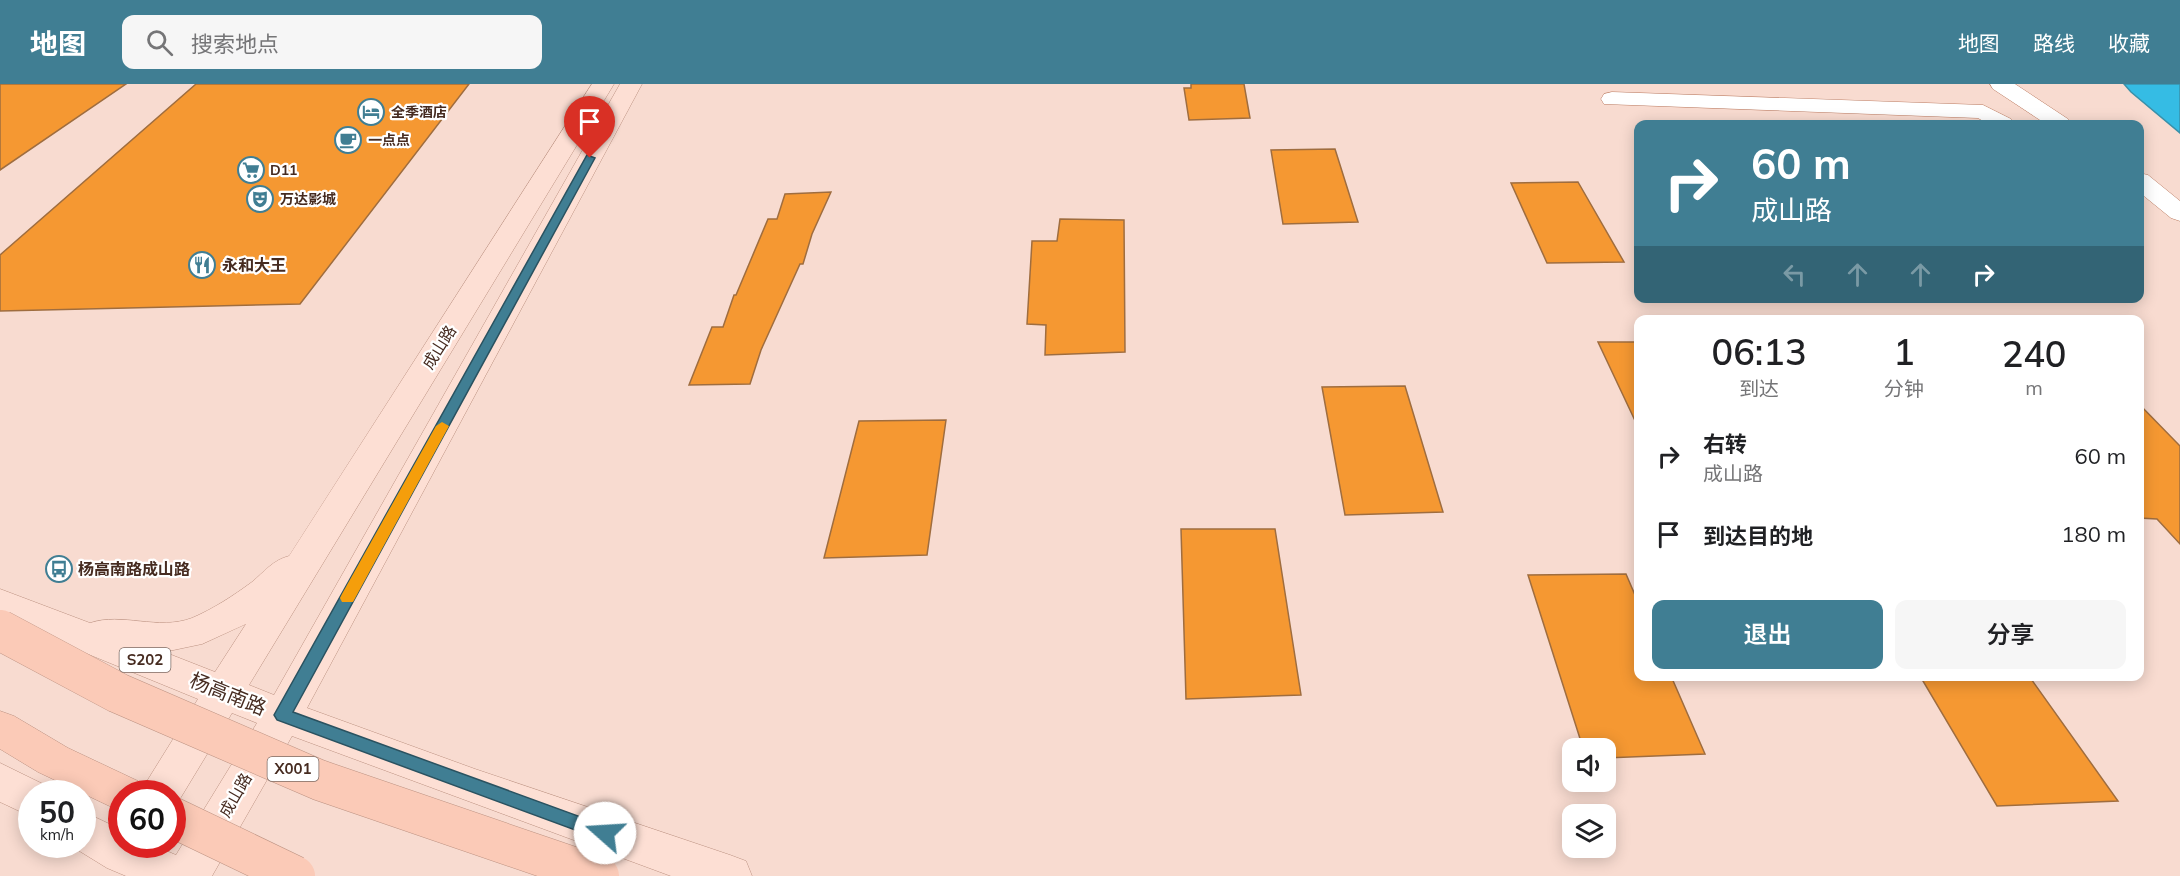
<!DOCTYPE html>
<html lang="zh">
<meta charset="utf-8">
<style>
body{margin:0;font-family:Mulish,"Noto Sans SC",sans-serif;background:#f6f6f6;color:#202124;height:100vh;display:flex;flex-direction:column;font-size:22px;white-space:nowrap}
*{box-sizing:border-box;margin:0}
p{font-size:20px;color:#757577}
.icon{flex:none;width:33px;height:33px;fill:none;stroke:currentColor;stroke-width:2;stroke-linecap:round;stroke-linejoin:round}
.map{position:relative;flex:1;overflow:hidden}
.side{position:absolute;left:1634px;top:231px;width:510px;height:366px;display:flex;flex-direction:column;background:#fff;border-radius:12px;box-shadow:0 3px 15px #0003}
.side>*{flex:none}
.top-card{position:absolute;left:1634px;top:36px;width:510px;height:183px;border-radius:12px;box-shadow:0 3px 15px #0003;background:#407e93;color:#fff;overflow:hidden}
.fabs{position:absolute;left:1562px;top:654px;display:grid;gap:12px}
.fabs a{display:grid;place-items:center;width:54px;height:54px;border-radius:12px;background:#fff;box-shadow:0 3px 15px #0003;font-size:30px}
.speed{position:absolute;left:18px;top:696px;display:flex;gap:12px;font-size:30px;font-weight:700;text-align:center}
.speed>*{display:grid;place-content:center;width:78px;height:78px;border-radius:50%;background:#fff;box-shadow:0 3px 15px #0003;line-height:1}
.speed small{font-size:15px;font-weight:400}
.speed .limit{border:9px solid #d22;background:#fff;color:#111}
.pin{position:absolute;display:grid;place-items:center;width:51px;height:51px;color:#fff;margin:-62px -26px;border-radius:50% 50% 50% 0;rotate:-45deg;box-shadow:0 0 6px #0007}
.pin .icon{rotate:45deg}
.me{position:absolute;width:66px;margin:-33px;rotate:289deg;stroke-linejoin:round;filter:drop-shadow(0 0 4px #0008)}
.turn{display:flex;align-items:center;gap:21px;height:126px;padding:0 18px;font-size:27px}
.turn .icon{width:78px;height:78px;stroke-width:2.5}
.turn b{display:block;font-size:42px;line-height:51px}
.lanes{display:flex;align-items:center;height:57px;padding:0 18px;background:#0003;justify-content:center;gap:30px;direction:ltr}
.lanes .off{opacity:.35}
.eta{display:flex;justify-content:space-evenly;align-items:center;height:102px;text-align:center}
.eta b{font-size:36px;font-weight:600;line-height:42px}
.primary-button{display:flex;gap:12px;margin-top:auto;padding:12px 18px}
.primary-button a{flex:1;height:69px;border-radius:12px;background:#407e93;color:#fff;font-size:24px;font-weight:600;line-height:69px;text-align:center}
.primary-button a+a{background:#f6f6f6;color:#202124}
ul{padding:0;list-style:none}
li{display:flex;align-items:center;gap:18px;height:78px;padding:0 18px}
li div{flex:1}
li b{display:block;font-size:22px}
li em{font-style:normal}
header{display:flex;align-items:center;gap:36px;box-sizing:border-box;height:84px;padding:0 30px;background:#407e93;color:#fff}
header strong{font-size:28px}
nav{display:flex;gap:33px;margin-inline-start:auto;font-size:21px}
.search{width:420px;height:54px;background:#f6f6f6;display:flex;align-items:center;gap:15px;box-sizing:border-box;padding:0 21px;border-radius:12px;color:#757577;font-size:22px}
.map>svg:first-child{display:block}
.water{fill:#35bce4;stroke:#3a90a9;stroke-width:1.5}
.building{fill:#f59832;stroke:#9f6d3f;stroke-width:1.5}
.lines{fill:none;stroke-linecap:round;stroke-linejoin:round}
.minor-casing{stroke:#bb7b61;stroke-width:1}
.major-casing{stroke:#bc9282;stroke-width:1}
.highway-casing{stroke:#bc9282;stroke-width:1}
.minor{fill:#fff;fill-rule:evenodd}
.major{fill:#fddfd4;fill-rule:evenodd}
.highway{fill:#fbcab7;fill-rule:evenodd}
.highway-bridge-casing{stroke:#bc9282;stroke-width:41;stroke-linecap:butt}
.highway-bridge{stroke:#fbcab7;stroke-width:40}
.route{fill:#407e93;stroke:#2a5260;stroke-width:1.5}
.slow{fill:#f59e0b}
.labels{text-anchor:middle;stroke-width:4.5;stroke-linejoin:round;paint-order:stroke}
.far-poi-label{font-size:14px;font-weight:bold;fill:#462b20;stroke:#fff;text-anchor:start}
.shield{fill:#fff;stroke:#7e6b63;stroke-width:1.5}
.shield-label{font-size:15px;font-weight:bold;fill:#462b20}
.poi-label{font-size:16px;font-weight:bold;fill:#462b20;stroke:#fff;text-anchor:start}
.street-label{font-size:16px;fill:#462b20;stroke:#fff}
.near-street-label{font-size:20px;fill:#462b20;stroke:#fff}
</style>
<header>
<strong>地图</strong>
<div class="search"><svg class="icon" aria-label="search" viewBox="0 0 24 24"><circle cx="10" cy="10" r="6"/><path d="M15 15l6 6"/></svg>搜索地点</div>
<nav><a>地图</a><a>路线</a><a>收藏</a></nav>
</header>
<div class="map">
<svg width="2180" height="792" viewBox="0 0 2180 792">
<rect width="100%" height="100%" fill="#f8dbd0"/>
<path class="water" d="M2124,0H2180V49L2131,8Z"/>
<g class="building">
<path d="M0,0H126L0,86Z"/>
<path d="M196,0H469L300,220L0,227V171Z"/>
<path d="M1191,0H1244L1250,34L1189,36L1184,4H1191Z"/>
<path d="M1335,65L1358,138L1283,140L1271,66Z"/>
<path d="M1578,98L1624,178L1547,179L1511,99Z"/>
<path d="M831,108L812,150L803,180H800L761,266L750,300L689,301L712,243H723L734,211H736L768,135H777L785,110Z"/>
<path d="M1060,135L1124,136L1125,268L1045,271L1046,241L1027,240L1032,157H1057Z"/>
<path d="M1598,258H1638V343Z"/>
<path d="M1405,302L1443,428L1345,431L1322,303Z"/>
<path d="M2139,320L2180,362V460L2157,435L2139,434Z"/>
<path d="M946,336L927,471L824,474L859,337Z"/>
<path d="M1181,445H1275L1301,611L1186,615Z"/>
<path d="M1626,490L1638,518V592H1671L1705,670L1605,674V664H1583L1528,491Z"/>
<path d="M1920,592H2029L2118,717L1997,722Z"/>
</g>
<g class="lines">
<defs>
<g id="minor">
<path d="M1990,0H2015L2068,35L2071,40H2046L1993,5Z"/>
<path d="M1612,8L1983,21L2011,35L2014,40H1988L1978,34L1604,20L1601,15L1604,10Z"/>
<path d="M2139,89L2148,91L2180,117V137L2171,134L2139,108Z"/>
</g>
<g id="major">
<path d="M592,0H614L249,601L274,611L620,0H642L307,624L475,685L730,771L746,777L752,792H671L292,652L212,792H126L107,784L68,760H82V727L122,746V760H150L176,771L257,639L232,629L175,723L172,724V710H139L198,615L0,534V505L90,539C122,528 158,547 192,534C213,525 233,512 252,498C264,488 273,476 289,472ZM246,540L215,588L164,568L202,560Z"/>
<path d="M0,679L47,702L51,710H32V733L0,718Z"/>
</g>
<path id="highway" d="M0,627L14,632L68,664L138,697L144,710H122V728L38,688L0,665Z"/>
</defs>
<use href="#minor" class="minor-casing"/>
<use href="#major" class="major-casing"/>
<use href="#highway" class="highway-casing"/>
<use href="#minor" class="minor"/>
<use href="#major" class="major"/>
<use href="#highway" class="highway"/>
<defs>
<g id="highway-bridge">
<path d="M0,546L118,609L319,696L599,792"/>
<path d="M172,733L295,792"/>
</g>
</defs>
<use href="#highway-bridge" class="highway-bridge-casing"/>
<use href="#highway-bridge" class="highway-bridge"/>
</g>
<path class="route" d="M587,71L595,74L293,628L611,744L614,749L611,755L605,757L277,636L274,631Z"/>
<path class="slow" d="M442,338L449,342L353,518H342L340,514L342,510L436,342Z"/>
<defs>
<symbol id="hotel-ring" viewBox="-11 -11 22 22"><circle r="9.5" fill="#fff" stroke="#407e93" stroke-width="1.5"/><path d="M-6-4.5h1.5V1H6V5H4.5V3h-9V5H-6ZM-4 0a1.8 1.8 0 1 1 3.6 0ZM.5 0V-2.5h3Q6-2.5 6 0Z" fill="#407e93"/></symbol>
<symbol id="cafe-ring" viewBox="-11 -11 22 22"><circle r="9.5" fill="#fff" stroke="#407e93" stroke-width="1.5"/><path d="M-5.5-4.5H6V0H3Q3 3.5 0 3.5H-2.5Q-5.5 3.5-5.5 0ZM3-3.2v2h1.7v-2ZM-6 4.5H4V6H-6Z" fill="#407e93"/></symbol>
<symbol id="supermarket-ring" viewBox="-11 -11 22 22"><circle r="9.5" fill="#fff" stroke="#407e93" stroke-width="1.5"/><path d="M-6-5.5h2.5l.6 2H6L4.5 2H-2.5L-4.4-4H-6ZM-1.5 3.2a1.3 1.3 0 1 0 .1 0ZM3 3.2a1.3 1.3 0 1 0 .1 0Z" fill="#407e93"/></symbol>
<symbol id="theatre-ring" viewBox="-11 -11 22 22"><circle r="9.5" fill="#fff" stroke="#407e93" stroke-width="1.5"/><path d="M-5-5.5Q0-4 5-5.5V0Q5 5 0 6Q-5 5-5 0ZM-3.3-2.5H-1v1.5H-3.3ZM1-2.5H3.3v1.5H1ZM-2.8 1Q0 5.5 2.8 1Z" fill="#407e93"/></symbol>
<symbol id="restaurant-ring" viewBox="-11 -11 22 22"><circle r="9.5" fill="#fff" stroke="#407e93" stroke-width="1.5"/><path d="M-5-6h1v4h1v-4h1v4h1v-4h1v5L-1.5 .5V6h-2V.5L-5-1ZM5-6V6H3V1.5H1.5Q1.5-4 5-6Z" fill="#407e93"/></symbol>
<symbol id="bus-ring" viewBox="-11 -11 22 22"><circle r="9.5" fill="#fff" stroke="#407e93" stroke-width="1.5"/><path d="M-5-6H5V4H4V6H2V4H-2V6H-4V4H-5ZM-3.5-4V0h7V-4ZM-3.5 1.2v1.5H-2V1.2ZM2 1.2v1.5H3.5V1.2Z" fill="#407e93"/></symbol>
</defs>
<g fill-rule="evenodd">
<use href="#hotel-ring" x="356" y="13" width="30" height="30"/>
<use href="#cafe-ring" x="333" y="41" width="30" height="30"/>
<use href="#supermarket-ring" x="236" y="71" width="30" height="30"/>
<use href="#theatre-ring" x="245" y="100" width="30" height="30"/>
<use href="#restaurant-ring" x="187" y="166" width="30" height="30"/>
<use href="#bus-ring" x="44" y="470" width="30" height="30"/>
</g>
<g class="labels">
<g class="far-poi-label">
<text x="391" y="33">全季酒店</text>
<text x="368" y="61">一点点</text>
<text x="270" y="91">D11</text>
<text x="280" y="120">万达影城</text>
</g>
<g class="shield">
<rect x="119.5" y="564" width="51" height="24" rx="4.5"/>
<rect x="267.5" y="673" width="51" height="24" rx="4.5"/>
</g>
<g class="shield-label">
<text x="145" y="581">S202</text>
<text x="293" y="690">X001</text>
</g>
<g class="poi-label">
<text x="222" y="187">永和大王</text>
<text x="78" y="491">杨高南路成山路</text>
</g>
<g class="street-label">
<text transform="translate(439 263) rotate(-58)" y="6">成山路</text>
<text transform="translate(235 711) rotate(-60)" y="6">成山路</text>
</g>
<g class="near-street-label">
<text transform="translate(228 610) rotate(22)" y="7">杨高南路</text>
</g>
</g>
</svg>
<div class="fabs">
<a><svg class="icon" aria-label="sound" viewBox="0 0 24 24"><path d="M4 9h4l5-4v14l-5-4H4zM17 9q2 3 0 6"/></svg></a>
<a><svg class="icon" aria-label="layers" viewBox="0 0 24 24"><path d="M12 4l9 5-9 5-9-5zM3 14l9 5 9-5"/></svg></a>
</div>
<div class="speed"><div>50<small>km/h</small></div><div class="limit">60</div></div>
<div class="pin" style="left:590px;top:74px;background:#d93025"><svg class="icon" aria-label="arrive" viewBox="0 0 24 24"><path d="M6 21V4h12l-3 4 3 4H6"/></svg></div>
<svg class="me" style="left:605px;top:749px" viewBox="-20 -20 40 40"><circle r="19" fill="#fff"/><path d="M0-13L10 11 0 6-10 11z" fill="#407e93"/></svg>
<div class="top-card">
<div class="turn"><svg class="icon" aria-label="right" viewBox="0 0 24 24"><path d="M7 20v-9h11M14 6l5 5-5 5"/></svg><div><b>60 m</b>成山路</div></div>
<div class="lanes"><svg class="icon off" aria-label="left" viewBox="0 0 24 24"><path d="M17 20v-9H6M10 6l-5 5 5 5"/></svg><svg class="icon off" aria-label="ahead" viewBox="0 0 24 24"><path d="M12 20V5M6 11l6-6 6 6"/></svg><svg class="icon off" aria-label="ahead" viewBox="0 0 24 24"><path d="M12 20V5M6 11l6-6 6 6"/></svg><svg class="icon" aria-label="right" viewBox="0 0 24 24"><path d="M7 20v-9h11M14 6l5 5-5 5"/></svg></div>
</div>
<section class="side">
<div class="eta">
<div><b>06:13</b><p>到达</p></div>
<div><b>1</b><p>分钟</p></div>
<div><b>240</b><p>m</p></div>
</div>
<ul>
<li><svg class="icon" aria-label="right" viewBox="0 0 24 24"><path d="M7 20v-9h11M14 6l5 5-5 5"/></svg><div><b>右转</b><p>成山路</p></div><em>60 m</em></li>
<li><svg class="icon" aria-label="arrive" viewBox="0 0 24 24"><path d="M6 21V4h12l-3 4 3 4H6"/></svg><div><b>到达目的地</b></div><em>180 m</em></li>
</ul>
<div class="primary-button"><a>退出</a><a>分享</a></div>
</section>
</div>
